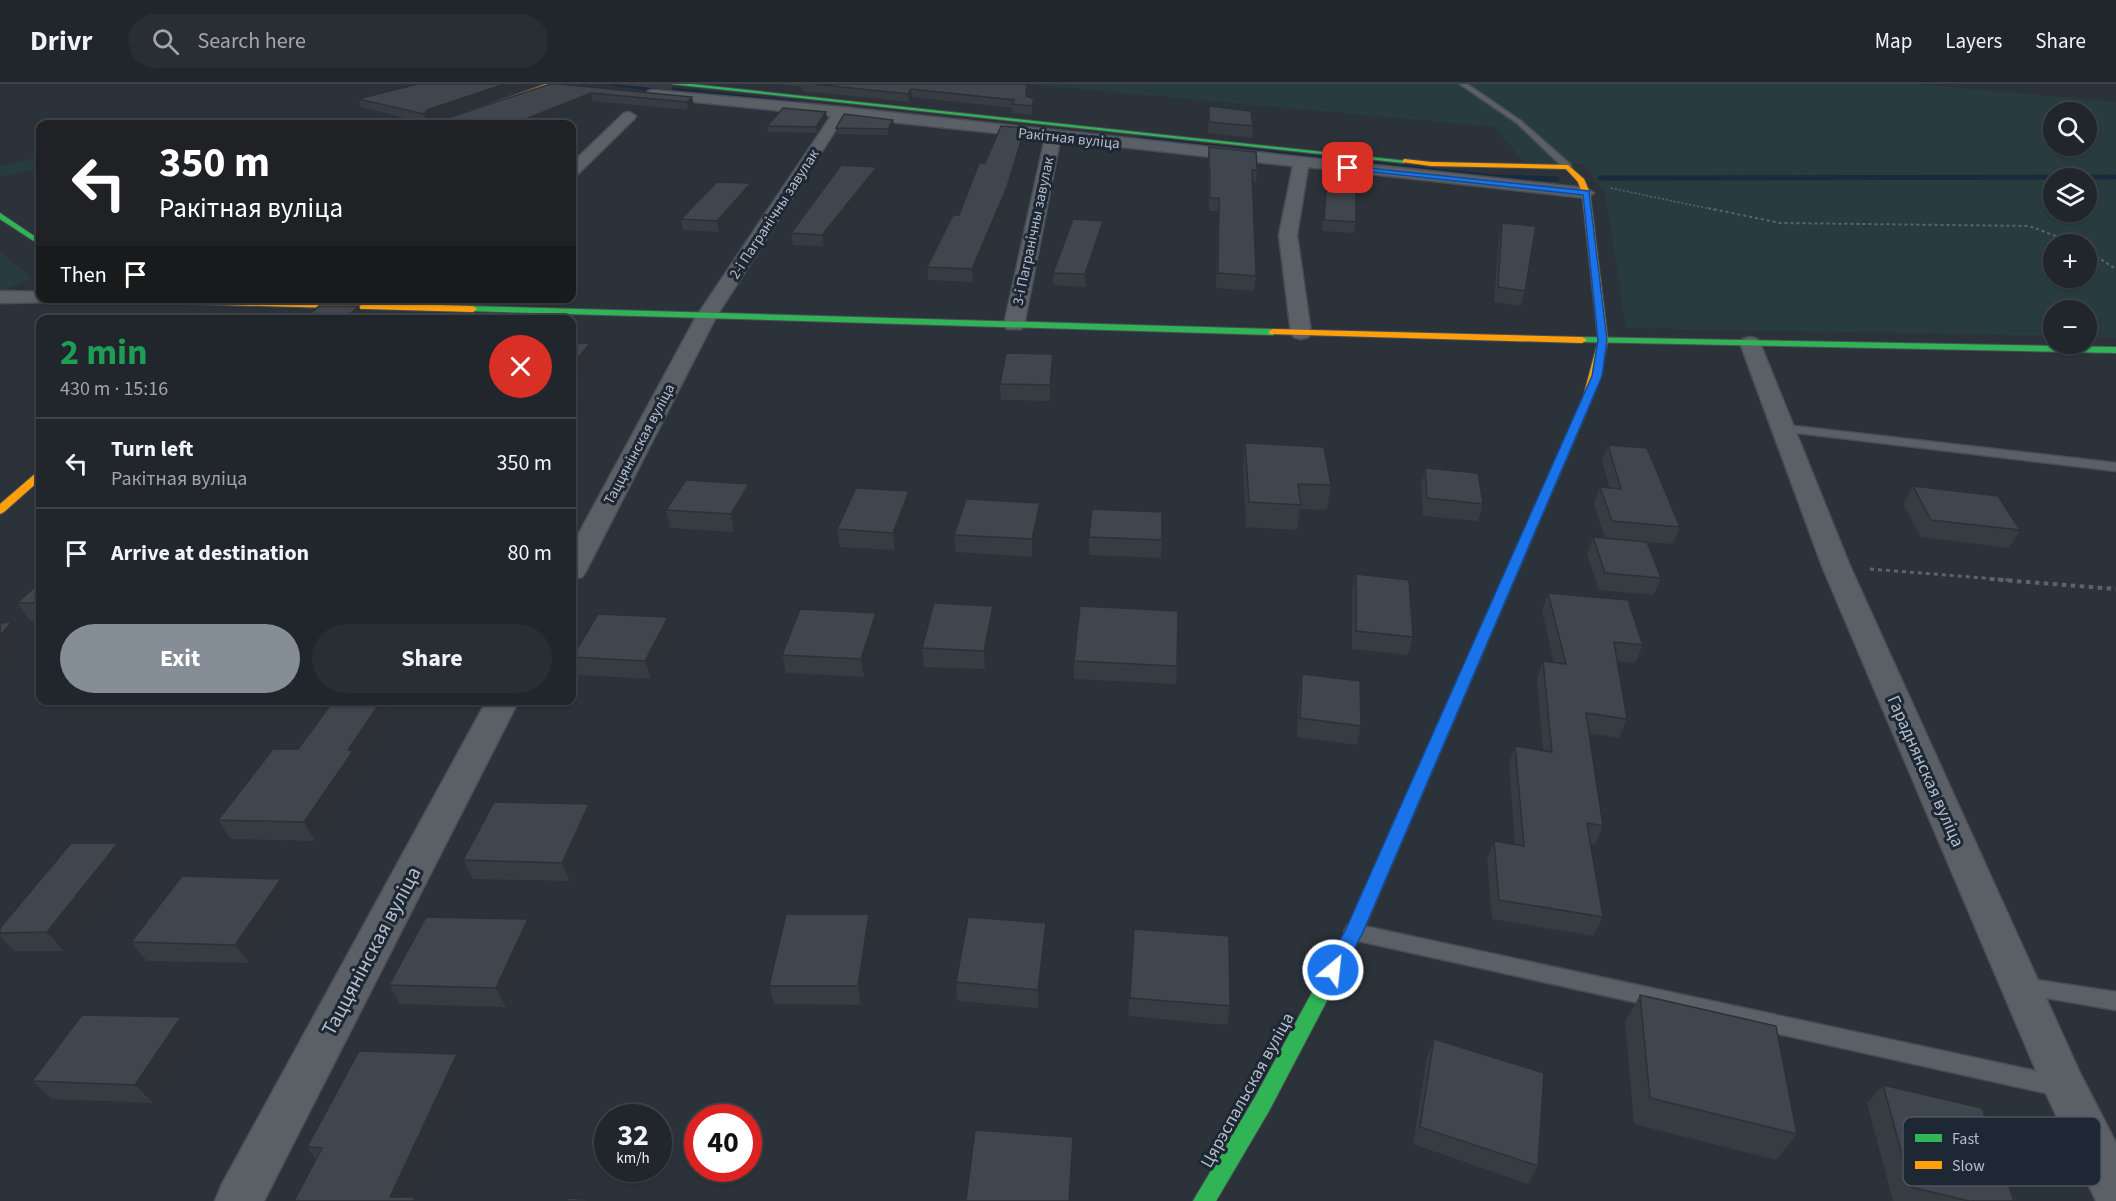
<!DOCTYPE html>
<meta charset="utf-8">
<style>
body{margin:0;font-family:"Source Sans 3",sans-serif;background:#282e33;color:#f1f3f6;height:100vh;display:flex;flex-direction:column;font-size:22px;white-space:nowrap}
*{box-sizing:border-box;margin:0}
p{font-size:20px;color:#a2a5a9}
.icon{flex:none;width:33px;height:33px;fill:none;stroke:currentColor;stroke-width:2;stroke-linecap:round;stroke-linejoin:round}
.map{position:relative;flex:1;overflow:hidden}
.panel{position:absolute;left:36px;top:231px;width:540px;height:390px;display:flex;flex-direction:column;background:#20262b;border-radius:12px;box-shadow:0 2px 4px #0004,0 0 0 2px #3d4347}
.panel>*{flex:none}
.guide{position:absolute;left:36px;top:36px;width:540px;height:183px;border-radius:12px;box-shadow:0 2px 4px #0004,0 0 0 2px #3d4347;background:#202124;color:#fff;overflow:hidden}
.tools{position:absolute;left:2043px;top:18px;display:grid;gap:12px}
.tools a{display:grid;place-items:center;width:54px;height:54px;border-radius:50%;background:#20262b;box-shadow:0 2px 4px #0004,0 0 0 2px #3d4347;font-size:30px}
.speed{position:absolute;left:594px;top:1020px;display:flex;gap:12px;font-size:30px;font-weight:700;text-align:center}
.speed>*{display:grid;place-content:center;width:78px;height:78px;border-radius:50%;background:#20262b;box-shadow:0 2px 4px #0004,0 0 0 2px #3d4347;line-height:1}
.speed small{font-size:15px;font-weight:400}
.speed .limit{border:9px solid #d22;background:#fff;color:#111}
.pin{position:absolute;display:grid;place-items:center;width:51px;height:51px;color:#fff;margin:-26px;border-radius:12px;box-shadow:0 3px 9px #0006}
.me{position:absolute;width:66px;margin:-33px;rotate:28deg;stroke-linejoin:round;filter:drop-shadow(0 0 4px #0008)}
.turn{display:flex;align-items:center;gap:21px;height:126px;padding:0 24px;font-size:27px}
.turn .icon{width:78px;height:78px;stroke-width:2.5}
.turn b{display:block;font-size:42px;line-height:51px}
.then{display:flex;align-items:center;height:57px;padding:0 24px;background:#0003;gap:12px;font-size:22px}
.round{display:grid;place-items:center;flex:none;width:63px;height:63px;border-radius:32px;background:#282e33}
.head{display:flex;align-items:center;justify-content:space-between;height:102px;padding:0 24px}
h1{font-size:36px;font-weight:700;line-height:45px;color:#1e9e55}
.action{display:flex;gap:12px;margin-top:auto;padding:12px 24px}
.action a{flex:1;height:69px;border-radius:36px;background:#858d97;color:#fff;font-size:24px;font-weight:700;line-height:69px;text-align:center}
.action a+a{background:#282e33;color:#f1f3f6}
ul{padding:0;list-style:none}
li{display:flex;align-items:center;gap:18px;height:90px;padding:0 24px;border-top:2px solid #3d4347}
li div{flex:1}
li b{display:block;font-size:22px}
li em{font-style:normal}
header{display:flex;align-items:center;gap:36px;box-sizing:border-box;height:84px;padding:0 30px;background:#20262b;border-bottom:2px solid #3d4347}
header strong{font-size:28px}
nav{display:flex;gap:33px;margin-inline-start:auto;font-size:21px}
.search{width:420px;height:54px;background:#282e33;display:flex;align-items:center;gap:15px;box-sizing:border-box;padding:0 21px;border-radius:33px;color:#a2a5a9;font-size:22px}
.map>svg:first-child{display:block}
.green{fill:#283c3f;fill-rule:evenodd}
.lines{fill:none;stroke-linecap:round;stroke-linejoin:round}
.stream{stroke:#1a2a3d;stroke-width:5}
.lane-casing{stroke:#494e56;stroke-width:3}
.street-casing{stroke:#494e56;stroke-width:3}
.fast-casing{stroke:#494e56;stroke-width:2}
.slow-casing{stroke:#494e56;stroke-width:2}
.path-far3{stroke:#5c6469;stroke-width:1.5;stroke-dasharray:2 2;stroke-linecap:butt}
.path-far2{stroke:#5c6469;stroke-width:2;stroke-dasharray:3 3;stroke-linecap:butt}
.path-far1{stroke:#5c6469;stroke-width:3;stroke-dasharray:4 4;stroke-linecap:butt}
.path{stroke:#5c6469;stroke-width:4;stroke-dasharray:4.5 4.5;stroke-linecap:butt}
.lane{fill:#5b6067;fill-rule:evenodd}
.street{fill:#5b6067;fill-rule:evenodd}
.fast{fill:#30b455;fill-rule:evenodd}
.slow{fill:#ff9f0a;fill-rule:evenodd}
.wall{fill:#373c42}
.shaded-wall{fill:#2d3136}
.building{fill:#40464d;stroke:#2d3136;stroke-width:1.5}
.route{fill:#1a73e8;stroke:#114b97;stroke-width:1.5}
.labels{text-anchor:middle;stroke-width:6;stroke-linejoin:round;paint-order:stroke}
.far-street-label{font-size:15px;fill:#b5bec9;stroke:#1e2834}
.street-label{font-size:18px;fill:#b5bec9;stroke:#1e2834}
.near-street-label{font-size:21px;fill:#b5bec9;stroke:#1e2834}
.key{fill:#1e2834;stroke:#4b5561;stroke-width:1.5}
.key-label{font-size:16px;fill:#b5bec9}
</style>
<header>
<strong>Drivr</strong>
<div class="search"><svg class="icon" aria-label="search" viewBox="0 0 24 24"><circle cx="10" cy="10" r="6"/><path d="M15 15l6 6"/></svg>Search here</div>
<nav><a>Map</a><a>Layers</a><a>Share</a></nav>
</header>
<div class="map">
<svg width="2116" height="1117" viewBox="0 0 2116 1117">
<rect width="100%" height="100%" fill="#2b3239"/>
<g class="green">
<path d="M1025,0H1917L2116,18V253H2087L2086,226H2054L2053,252L1626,244L1605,109L1583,80H1526L1494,43ZM2054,28H2086V62H2054ZM2054,94H2086V128H2054ZM2054,160H2086V194H2054Z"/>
<path d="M40,72V84L0,93V82Z"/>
<path d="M0,168L32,194L6,205H0Z"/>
</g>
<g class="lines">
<g class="stream">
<path d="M616,0L798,19"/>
<path d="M1139,55L1494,93L1557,95"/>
<path d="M1600,94L2116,93"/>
</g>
<defs>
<g id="lane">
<path d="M1460,0H1467L1521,37L1571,81V85H1565L1517,39Z"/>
<path d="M1785,341L2116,379V387L1781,347L1779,345Z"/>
<path d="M1354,840L2059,992L2067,995L2070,1002L2067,1009L2059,1012L1354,856L1347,854L1344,848L1347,842Z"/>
<path d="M2024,894L2116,908V926L2017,909L2014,903L2017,897Z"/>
</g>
<g id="street">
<path d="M653,6L841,23L1586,104L1594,109L1586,114L1308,83L1297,151L1311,249L1308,253L1301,255L1294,253L1291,249L1279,151L1293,82L1060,56L1024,241L1021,245H1007L1004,241L1045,54L844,33L716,233L586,487L582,493L572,495V462L696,233L831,32L648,13L646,10L648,7Z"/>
<path d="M629,28L636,32L634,35L578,90L572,92V79L624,29Z"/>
<path d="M0,207L40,208V214H49L47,218L0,219Z"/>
<path d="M1750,253L1757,255L1760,259L1850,482L2080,989L2116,1059V1117H2096L2043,1003L1822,482L1740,259L1743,255Z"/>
<path d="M487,616H519L264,1117H215L222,1100Z"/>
</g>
<g id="fast">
<path d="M671,0H691L1407,77L1404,79Z"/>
<path d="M0,129L40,156V161L0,135Z"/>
<path d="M473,222L1273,245L1278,248L1273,251L470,227L469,225Z"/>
<path d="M1582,253L2116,263V269L1579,258V254Z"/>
<path d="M1588,310L1593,313L1363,848L1269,1027L1216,1117H1193L1255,1013L1346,846L1583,313Z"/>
</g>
<g id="slow">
<path d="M546,0H555L442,40H434Z"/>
<path d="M1404,75L1431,78L1568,81L1584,95L1590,109L1608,257L1598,299L1592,315H1584L1583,313L1598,257L1582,109L1578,98L1566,85L1431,82L1402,78Z"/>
<path d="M76,214H192L473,222L477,225L473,228L80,217Z"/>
<path d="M1273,245L1582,253L1587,256L1582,259L1270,250L1268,248Z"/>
<path d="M40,388V396L4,428L0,430V420L36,389Z"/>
</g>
</defs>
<use href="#lane" class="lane-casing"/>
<use href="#street" class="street-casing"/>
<use href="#fast" class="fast-casing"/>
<use href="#slow" class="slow-casing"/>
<path class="path-far3" d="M1611,104L1715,126"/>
<g class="path-far2">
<path d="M1708,124L1780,139L2029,142L2077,160"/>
<path d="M2086,166L2116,185"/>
</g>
<path class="path-far1" d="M1870,485L2009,496"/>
<path class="path" d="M1990,495L2116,505"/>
<use href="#lane" class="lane"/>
<use href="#street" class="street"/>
<use href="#fast" class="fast"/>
<use href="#slow" class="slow"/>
</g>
<g class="wall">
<path d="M418,0H531L430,35L427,39L361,23L358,15Z"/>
<path d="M550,0L692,13L694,21L688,26L592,17L534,40H442L440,35L448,34Z"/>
<path d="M614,0H671L672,6Z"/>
<path d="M778,0H1028L1027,12L1034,23L1032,31L1012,29V24L912,13L909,18L803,7L802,3Z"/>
<path d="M1209,22L1253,42L1252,54L1208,49Z"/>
<path d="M826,28L827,34L817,49L768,48L767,42Z"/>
<path d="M894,41L888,51L837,50L836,44Z"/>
<path d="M1025,44V55L1007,115L973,198L928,196L927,183L959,131L985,79Z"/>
<path d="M1209,63L1257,86L1256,99L1252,98L1256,192L1254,207L1216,204L1218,127H1209L1208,75Z"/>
<path d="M878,93L824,162L793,161L791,149Z"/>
<path d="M1327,95L1356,138L1354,149L1322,147Z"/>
<path d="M753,110L719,148L683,146L681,135Z"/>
<path d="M1103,137V149L1085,203L1053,201V189Z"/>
<path d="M1502,139L1525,207L1521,222L1494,218L1499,153Z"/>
<path d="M1053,286L1050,317L1001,316L1000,300Z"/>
<path d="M1245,359L1331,401L1327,426L1300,425L1297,446L1246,443L1243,384Z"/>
<path d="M1608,361L1680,443L1673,460L1647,458L1661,494L1654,511L1599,506L1587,470L1593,453L1605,454L1594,420L1600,403L1610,404L1602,377Z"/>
<path d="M1425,384L1483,420L1478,437L1423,432L1421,401Z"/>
<path d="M749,400L752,417L734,448L670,444L666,426Z"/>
<path d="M1913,402L2020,446L2009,464L1921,453L1903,420Z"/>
<path d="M909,407L911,424L895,466L840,463L837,445Z"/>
<path d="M1040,436L1032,473L956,468L954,451Z"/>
<path d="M1089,453L1162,456L1161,474L1089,471Z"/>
<path d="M1356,490L1413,553L1408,571L1352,565V508Z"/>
<path d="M40,498V537H30L17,519Z"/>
<path d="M1548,509L1643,561L1635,579L1617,577L1627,635L1619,654L1589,649L1603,742L1595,761L1590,760L1603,833L1593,852L1492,835L1487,776L1494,757L1515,760L1509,680L1515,662L1543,666L1537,595L1543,577L1554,578L1542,527Z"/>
<path d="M993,522L994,540L985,585L924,583L922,564Z"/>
<path d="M668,533L673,551L651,595L578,591L572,573Z"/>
<path d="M878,547L864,593L786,589L782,571Z"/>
<path d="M1074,577L1177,582L1176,600L1074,595Z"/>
<path d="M1302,590L1361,642L1357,661L1297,653L1299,608Z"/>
<path d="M334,616H404L361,681L363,685L315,757L231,755L218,736L298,665Z"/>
<path d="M596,739L570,797L473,795L463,776Z"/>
<path d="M133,778L64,867H14L0,852V844Z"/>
<path d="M293,813L249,879L147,877L131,858Z"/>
<path d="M869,830L872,849L861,921L774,920L769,902Z"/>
<path d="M1134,845L1230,922L1227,941L1128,932Z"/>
<path d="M537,854L506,923L400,920L389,901Z"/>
<path d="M1047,857L1038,924L957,917L956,898Z"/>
<path d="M1640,911L1797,1050L1776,1076L1634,1040L1625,938Z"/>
<path d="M197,952L153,1019L52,1015L32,997Z"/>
<path d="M1434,955L1538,1082L1528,1100L1413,1060L1427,973Z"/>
<path d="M457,970L471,994L416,1115L316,1075L307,1063Z"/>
<path d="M1883,1001L2014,1117H1893L1867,1019Z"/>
</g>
<g class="shaded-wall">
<path d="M505,0H531L430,35L427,39L424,30L427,26Z"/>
<path d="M911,5L912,13L909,18L908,10Z"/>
<path d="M591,9L592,17L534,40H513Z"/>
<path d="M692,13L694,21L688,26L687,18Z"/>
<path d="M1034,15V23L1032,31V22Z"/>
<path d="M826,28L827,34L817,49L816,43Z"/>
<path d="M893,36L894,41L888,51V45Z"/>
<path d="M1025,44V55L1007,115L973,198L972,185Z"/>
<path d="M877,83L878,93L824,162L822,151Z"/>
<path d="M751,99L753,110L719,148L717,137Z"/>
<path d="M1103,137V149L1085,203V190Z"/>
<path d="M359,222L364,236H343Z"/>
<path d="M590,259L594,275L572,304V282Z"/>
<path d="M1053,270V286L1050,317V301Z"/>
<path d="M577,310L582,326L572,342V318Z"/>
<path d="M749,400L752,417L734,448L731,430Z"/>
<path d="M909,407L911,424L895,466L893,449Z"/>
<path d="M1040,419V436L1032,473V455Z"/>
<path d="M993,522L994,540L985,585L984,567Z"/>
<path d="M876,529L878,547L864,593L861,575Z"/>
<path d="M668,533L673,551L651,595L645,577Z"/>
<path d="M12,538L25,556L0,586V552Z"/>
<path d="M382,616H404L361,681L363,685L315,757L304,738L348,666Z"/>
<path d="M589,720L596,739L570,797L562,779Z"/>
<path d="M118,759L133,778L64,867L47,848Z"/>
<path d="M281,795L293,813L249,879L235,861Z"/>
<path d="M869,830L872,849L861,921L858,902Z"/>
<path d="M528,835L537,854L506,923L496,904Z"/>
<path d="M1046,839L1047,857L1038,924V906Z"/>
<path d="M181,933L197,952L153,1019L135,1001Z"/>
<path d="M457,970L471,994L416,1115L418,1117H394L390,1113Z"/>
<path d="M1073,1053L1070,1117H1069Z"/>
</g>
<g class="building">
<path d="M418,0H505L427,26L424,30L358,15Z"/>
<path d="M550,0H559L692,13L687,18L591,9L513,40H467L440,35L448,34Z"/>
<path d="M814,0H1027L1026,12L1034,15L1032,22L1012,20L1014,16L911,5L908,10Z"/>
<path d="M1209,22L1251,27L1253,42L1209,38Z"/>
<path d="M783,24L826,28L816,43L767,42Z"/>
<path d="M844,30L893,36L888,45L836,44Z"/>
<path d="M1001,42L1025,44L1007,103L972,185L927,183L953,131H959L979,79H985Z"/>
<path d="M1209,63L1256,68L1257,86H1252L1256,192L1218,189L1219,114H1210Z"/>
<path d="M841,81L877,83L822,151L791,149Z"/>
<path d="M1327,95L1356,97V138L1324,136Z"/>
<path d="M717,98L751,99L717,137L681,135Z"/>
<path d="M1073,135L1103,137L1085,190L1053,189Z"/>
<path d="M1502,139L1536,142L1525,207L1498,203Z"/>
<path d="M319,222H359L343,236H303Z"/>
<path d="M572,259H590L572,282Z"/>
<path d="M1006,269L1053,270L1050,301L1000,300Z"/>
<path d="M572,310H577L572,318Z"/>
<path d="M1245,359L1324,363L1331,401L1298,400L1301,421L1249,418Z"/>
<path d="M1608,361L1647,364L1680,443L1612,437L1600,403L1621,405Z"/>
<path d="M1425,384L1478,389L1483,420L1427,414Z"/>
<path d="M686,396L749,400L731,430L666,426Z"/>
<path d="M1913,402L1998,412L2020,446L1931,436Z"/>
<path d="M856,404L909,407L893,449L837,445Z"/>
<path d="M966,415L1040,419L1032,455L954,451Z"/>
<path d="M1092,425L1162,428V456L1089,453Z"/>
<path d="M1593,453L1647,458L1661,494L1605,489Z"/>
<path d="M1356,490L1409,496L1413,553L1356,547Z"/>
<path d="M40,498V519H17Z"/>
<path d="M1548,509L1628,516L1643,561L1614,558L1627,635L1586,629L1603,742L1587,739L1603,833L1499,816L1494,757L1524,762L1515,662L1552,668L1543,577L1566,580Z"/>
<path d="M934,519L993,522L984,567L922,564Z"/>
<path d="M1080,522L1178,527L1177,582L1074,577Z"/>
<path d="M800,525L876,529L861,575L782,571Z"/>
<path d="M598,530L668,533L645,577L572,573Z"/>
<path d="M12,538L0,552V539Z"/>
<path d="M1302,590L1360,597L1361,642L1300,634Z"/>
<path d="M334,616H382L348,666L353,667L304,738L218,736L273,665H298Z"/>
<path d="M494,718L589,720L562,779L463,776Z"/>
<path d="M71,759H118L47,848L0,849V844Z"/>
<path d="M182,792L281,795L235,861L131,858Z"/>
<path d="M786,830H869L858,902H769Z"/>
<path d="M426,833L528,835L496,904L389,901Z"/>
<path d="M968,833L1046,839L1038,906L956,898Z"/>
<path d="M1134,845L1229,852L1230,922L1130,914Z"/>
<path d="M1640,911L1776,942L1797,1050L1650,1014Z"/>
<path d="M82,931L181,933L135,1001L32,997Z"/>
<path d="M1434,955L1544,989L1538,1082L1420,1043Z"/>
<path d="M359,967L457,970L390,1113H415L413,1117H294L322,1064L307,1063Z"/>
<path d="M1883,1001L1982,1024L2014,1117H1969L1911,1103Z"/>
<path d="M975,1046L1073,1053L1069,1117H966Z"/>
<path d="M569,1114L605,1117H567Z"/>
</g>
<path class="route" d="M1348,82L1589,107L1607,256L1602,292L1363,848L1340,892L1333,894L1327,892L1324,886L1346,845L1592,292L1598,256L1583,111L1346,85Z"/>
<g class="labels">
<g class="far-street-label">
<text transform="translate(1069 54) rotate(6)" y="5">Ракітная вуліца</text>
<text transform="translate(774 130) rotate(-57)" y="5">2-і Пагранічны завулак</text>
<text transform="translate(1033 147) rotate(-78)" y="5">3-і Пагранічны завулак</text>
<text transform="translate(639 360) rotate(-62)" y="5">Таццянінская вуліца</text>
</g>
<g class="street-label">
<text transform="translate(1926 687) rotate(66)" y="6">Гараднянская вуліца</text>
<text transform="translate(1247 1006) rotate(-61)" y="6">Цярэспальская вуліца</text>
</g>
<g class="near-street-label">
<text transform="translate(371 867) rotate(-62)" y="7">Таццянінская вуліца</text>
</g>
</g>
<rect x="1903" y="1033" width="198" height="69" rx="9" class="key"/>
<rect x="1915" y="1050" width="27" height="8" fill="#30b455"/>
<rect x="1915" y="1077" width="27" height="8" fill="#ff9f0a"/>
<g class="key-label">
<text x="1952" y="1060">Fast</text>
<text x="1952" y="1087">Slow</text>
</g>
</svg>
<div class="tools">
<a><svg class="icon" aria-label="search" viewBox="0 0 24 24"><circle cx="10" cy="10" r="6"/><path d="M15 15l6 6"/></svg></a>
<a><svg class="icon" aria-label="layers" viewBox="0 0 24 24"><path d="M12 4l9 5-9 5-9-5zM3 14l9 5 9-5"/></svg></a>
<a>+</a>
<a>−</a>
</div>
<div class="speed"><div>32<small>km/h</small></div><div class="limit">40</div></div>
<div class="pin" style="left:1348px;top:84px;background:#d93025"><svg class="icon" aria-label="arrive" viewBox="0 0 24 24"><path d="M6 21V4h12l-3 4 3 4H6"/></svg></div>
<svg class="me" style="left:1333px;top:886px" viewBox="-20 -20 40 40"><circle r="17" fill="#1a73e8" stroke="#fff" stroke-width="3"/><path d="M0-11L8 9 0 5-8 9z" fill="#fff"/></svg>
<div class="guide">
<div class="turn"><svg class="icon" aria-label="left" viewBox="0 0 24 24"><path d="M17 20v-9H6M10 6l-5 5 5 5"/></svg><div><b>350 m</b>Ракітная вуліца</div></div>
<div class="then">Then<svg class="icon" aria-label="arrive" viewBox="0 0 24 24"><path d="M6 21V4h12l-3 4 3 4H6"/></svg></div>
</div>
<section class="panel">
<div class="head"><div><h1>2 min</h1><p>430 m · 15:16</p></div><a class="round" style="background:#d93025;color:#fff"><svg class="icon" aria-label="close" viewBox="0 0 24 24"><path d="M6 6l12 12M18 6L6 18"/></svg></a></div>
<ul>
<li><svg class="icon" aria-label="left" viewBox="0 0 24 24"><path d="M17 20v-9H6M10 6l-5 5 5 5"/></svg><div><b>Turn left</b><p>Ракітная вуліца</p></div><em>350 m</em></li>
<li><svg class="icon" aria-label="arrive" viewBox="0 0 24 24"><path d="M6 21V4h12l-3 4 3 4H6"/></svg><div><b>Arrive at destination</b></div><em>80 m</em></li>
</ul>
<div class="action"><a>Exit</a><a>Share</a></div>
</section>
</div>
